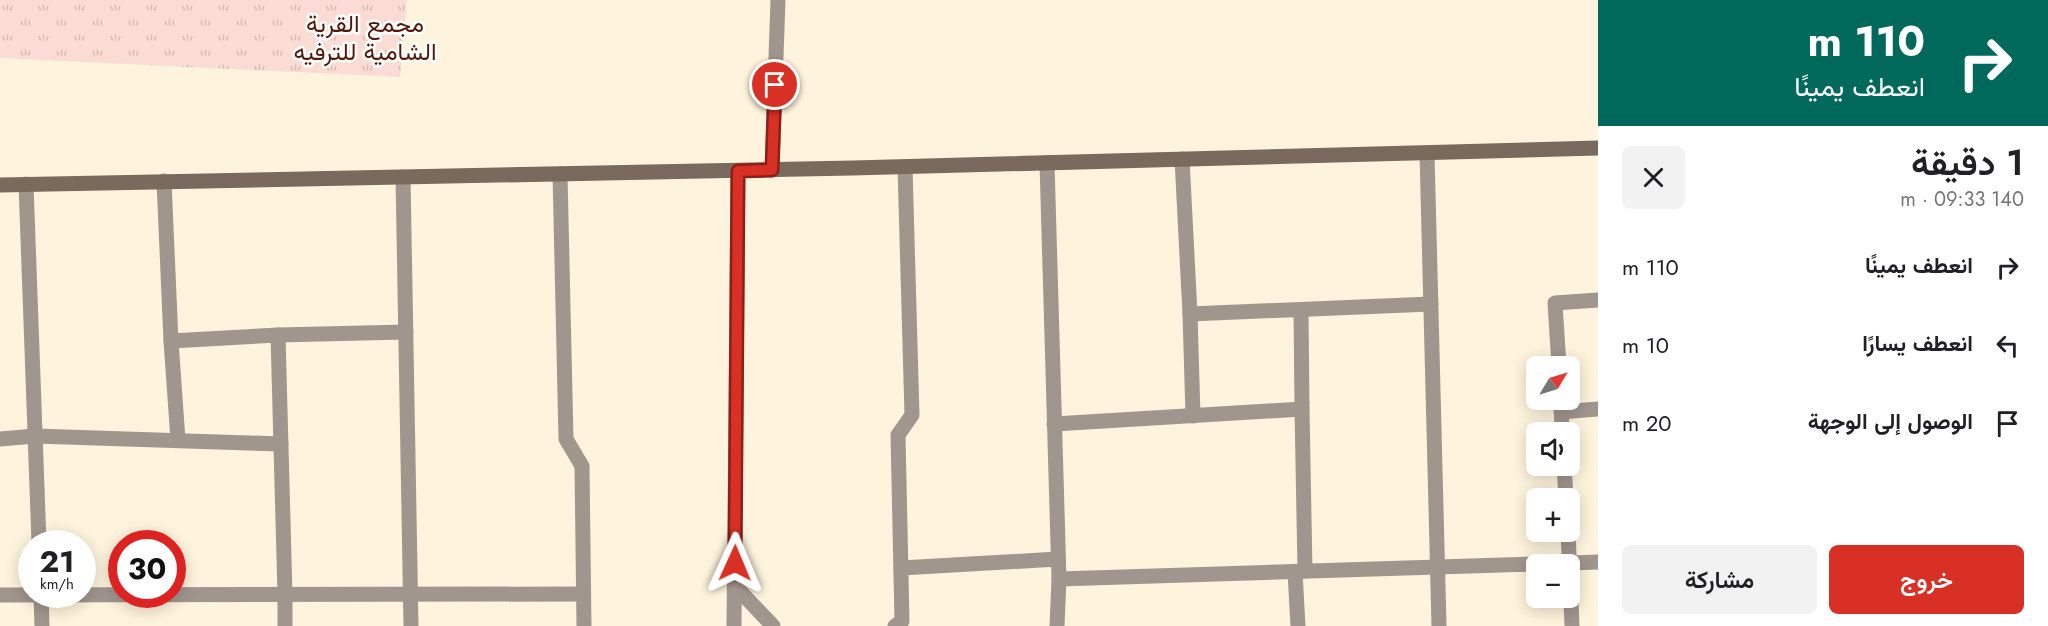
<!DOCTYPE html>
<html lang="ar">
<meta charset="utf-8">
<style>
body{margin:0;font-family:Jost,Vazirmatn,sans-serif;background:#f2f2f2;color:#202124;direction:rtl;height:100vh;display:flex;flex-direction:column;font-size:22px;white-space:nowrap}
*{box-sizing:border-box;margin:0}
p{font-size:20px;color:#757577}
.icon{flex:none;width:33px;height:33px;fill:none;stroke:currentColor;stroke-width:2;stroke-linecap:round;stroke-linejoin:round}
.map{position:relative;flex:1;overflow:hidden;direction:ltr}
.drawer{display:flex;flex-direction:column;background:#fff;width:450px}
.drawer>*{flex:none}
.top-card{background:#00695c;color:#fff;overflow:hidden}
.needle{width:39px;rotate:52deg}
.fabs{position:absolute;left:1526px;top:356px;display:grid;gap:12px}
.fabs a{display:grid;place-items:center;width:54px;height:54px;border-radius:9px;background:#fff;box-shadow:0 3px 15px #0003;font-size:30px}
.speed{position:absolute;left:18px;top:530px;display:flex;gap:12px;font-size:30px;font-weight:700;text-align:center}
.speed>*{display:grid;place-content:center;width:78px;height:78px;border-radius:50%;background:#fff;box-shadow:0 3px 15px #0003;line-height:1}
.speed small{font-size:15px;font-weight:400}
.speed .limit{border:9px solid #d22;background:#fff;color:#111}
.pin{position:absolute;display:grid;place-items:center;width:51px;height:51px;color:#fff;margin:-26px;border:3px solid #fff;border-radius:50%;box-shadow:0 2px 6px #0007}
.me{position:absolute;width:66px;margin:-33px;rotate:1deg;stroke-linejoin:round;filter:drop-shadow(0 0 4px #0008)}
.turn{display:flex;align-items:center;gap:21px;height:126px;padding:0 24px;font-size:27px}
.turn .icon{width:78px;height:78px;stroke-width:2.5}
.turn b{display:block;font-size:42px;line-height:51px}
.round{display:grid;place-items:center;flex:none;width:63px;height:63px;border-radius:9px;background:#f2f2f2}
.headline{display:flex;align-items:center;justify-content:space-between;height:102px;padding:0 24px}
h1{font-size:36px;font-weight:600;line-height:45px}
.primary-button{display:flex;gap:12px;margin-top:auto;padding:12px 24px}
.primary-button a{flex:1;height:69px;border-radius:9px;background:#d93025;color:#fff;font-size:24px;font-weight:600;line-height:69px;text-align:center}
.primary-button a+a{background:#f2f2f2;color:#202124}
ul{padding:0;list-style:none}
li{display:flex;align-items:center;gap:18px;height:78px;padding:0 24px}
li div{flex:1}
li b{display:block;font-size:22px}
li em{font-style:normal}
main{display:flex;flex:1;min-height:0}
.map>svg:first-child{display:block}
.park{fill:url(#park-tufts)}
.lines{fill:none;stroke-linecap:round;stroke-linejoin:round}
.street{stroke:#a1968e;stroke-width:15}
.secondary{stroke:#796a5d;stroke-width:15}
.route-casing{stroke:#8d1f18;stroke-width:15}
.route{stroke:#d93025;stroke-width:10}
.labels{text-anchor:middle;stroke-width:5;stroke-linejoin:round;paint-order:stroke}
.park-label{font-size:24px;fill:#51180b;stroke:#fff}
</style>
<main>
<section class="drawer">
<div class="top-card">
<div class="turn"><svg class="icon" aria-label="right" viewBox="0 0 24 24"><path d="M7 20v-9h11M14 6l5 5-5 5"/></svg><div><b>110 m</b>انعطف يمينًا</div></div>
</div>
<div class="headline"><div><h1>1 دقيقة</h1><p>140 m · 09:33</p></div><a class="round"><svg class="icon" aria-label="close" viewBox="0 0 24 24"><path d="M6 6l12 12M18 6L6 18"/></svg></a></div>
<ul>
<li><svg class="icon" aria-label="right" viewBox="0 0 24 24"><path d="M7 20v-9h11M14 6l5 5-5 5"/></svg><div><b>انعطف يمينًا</b></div><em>110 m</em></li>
<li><svg class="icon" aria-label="left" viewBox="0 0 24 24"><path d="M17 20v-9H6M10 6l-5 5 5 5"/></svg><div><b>انعطف يسارًا</b></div><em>10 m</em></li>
<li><svg class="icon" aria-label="arrive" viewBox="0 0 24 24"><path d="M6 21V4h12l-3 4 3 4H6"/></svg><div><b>الوصول إلى الوجهة</b></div><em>20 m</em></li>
</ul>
<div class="primary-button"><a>خروج</a><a>مشاركة</a></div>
</section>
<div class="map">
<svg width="1598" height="626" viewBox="0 0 1598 626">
<defs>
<pattern id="park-tufts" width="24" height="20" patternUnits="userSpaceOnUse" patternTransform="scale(1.5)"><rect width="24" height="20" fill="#fbdcd5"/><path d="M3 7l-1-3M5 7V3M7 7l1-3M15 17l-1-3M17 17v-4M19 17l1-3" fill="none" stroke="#d7bcb6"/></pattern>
</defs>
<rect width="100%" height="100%" fill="#fef4dd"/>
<path class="park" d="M0,0H407L400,77L0,58Z"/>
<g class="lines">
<g class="street">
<path d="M1427,153L1439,626"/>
<path d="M1182,159L1190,314L1431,304"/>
<path d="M1047,163L1059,579L1057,626"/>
<path d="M772,170L778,0"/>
<path d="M560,174L566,439L582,466L584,626"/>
<path d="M403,177L411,626"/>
<path d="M164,181L171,341L278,335L285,595V626"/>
<path d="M26,184L39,543"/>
<path d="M1190,314L1193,416"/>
<path d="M278,335L406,332"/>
<path d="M171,341L178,440"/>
<path d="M1559,366L1555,303L1598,300"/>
<path d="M1561,399L1562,432"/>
<path d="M1302,409L1305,571"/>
<path d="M1561,412L1598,409"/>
<path d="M1054,424L1302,409L1301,310"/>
<path d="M0,439L35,436L281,444"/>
<path d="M1564,465L1566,498"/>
<path d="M1568,531L1572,626"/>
<path d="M1544,564L1598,562"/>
<path d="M901,568L1058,559"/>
<path d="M1295,572L1298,626"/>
<path d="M1059,579L1536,564"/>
<path d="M735,586L773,626"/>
<path d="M41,594L42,626"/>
<path d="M0,595L582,594"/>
<path d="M734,626L738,171"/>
<path d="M895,626L902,621L898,435L912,415L905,167"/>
</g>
<path class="secondary" d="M0,185L853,168L1598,148"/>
</g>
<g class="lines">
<defs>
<path id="route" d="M735,563L738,171L772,170L775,85"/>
</defs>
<use href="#route" class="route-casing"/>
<use href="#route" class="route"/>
</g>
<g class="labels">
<g class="park-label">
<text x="365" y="32">مجمع القرية<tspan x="365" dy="28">الشامية للترفيه</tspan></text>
</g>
</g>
</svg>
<div class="fabs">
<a><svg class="needle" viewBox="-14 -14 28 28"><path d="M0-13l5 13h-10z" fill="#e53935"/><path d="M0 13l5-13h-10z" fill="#757577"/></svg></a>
<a><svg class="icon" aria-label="sound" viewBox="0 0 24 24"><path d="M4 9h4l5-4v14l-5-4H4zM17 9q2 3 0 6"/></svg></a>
<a>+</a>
<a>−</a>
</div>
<div class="speed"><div>21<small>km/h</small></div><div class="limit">30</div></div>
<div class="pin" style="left:775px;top:85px;background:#d93025"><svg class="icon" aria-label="arrive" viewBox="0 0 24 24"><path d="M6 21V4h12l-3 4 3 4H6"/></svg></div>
<svg class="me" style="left:735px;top:563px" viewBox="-20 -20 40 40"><path d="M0-17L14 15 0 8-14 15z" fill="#d93025" stroke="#fff" stroke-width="4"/></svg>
</div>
</main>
